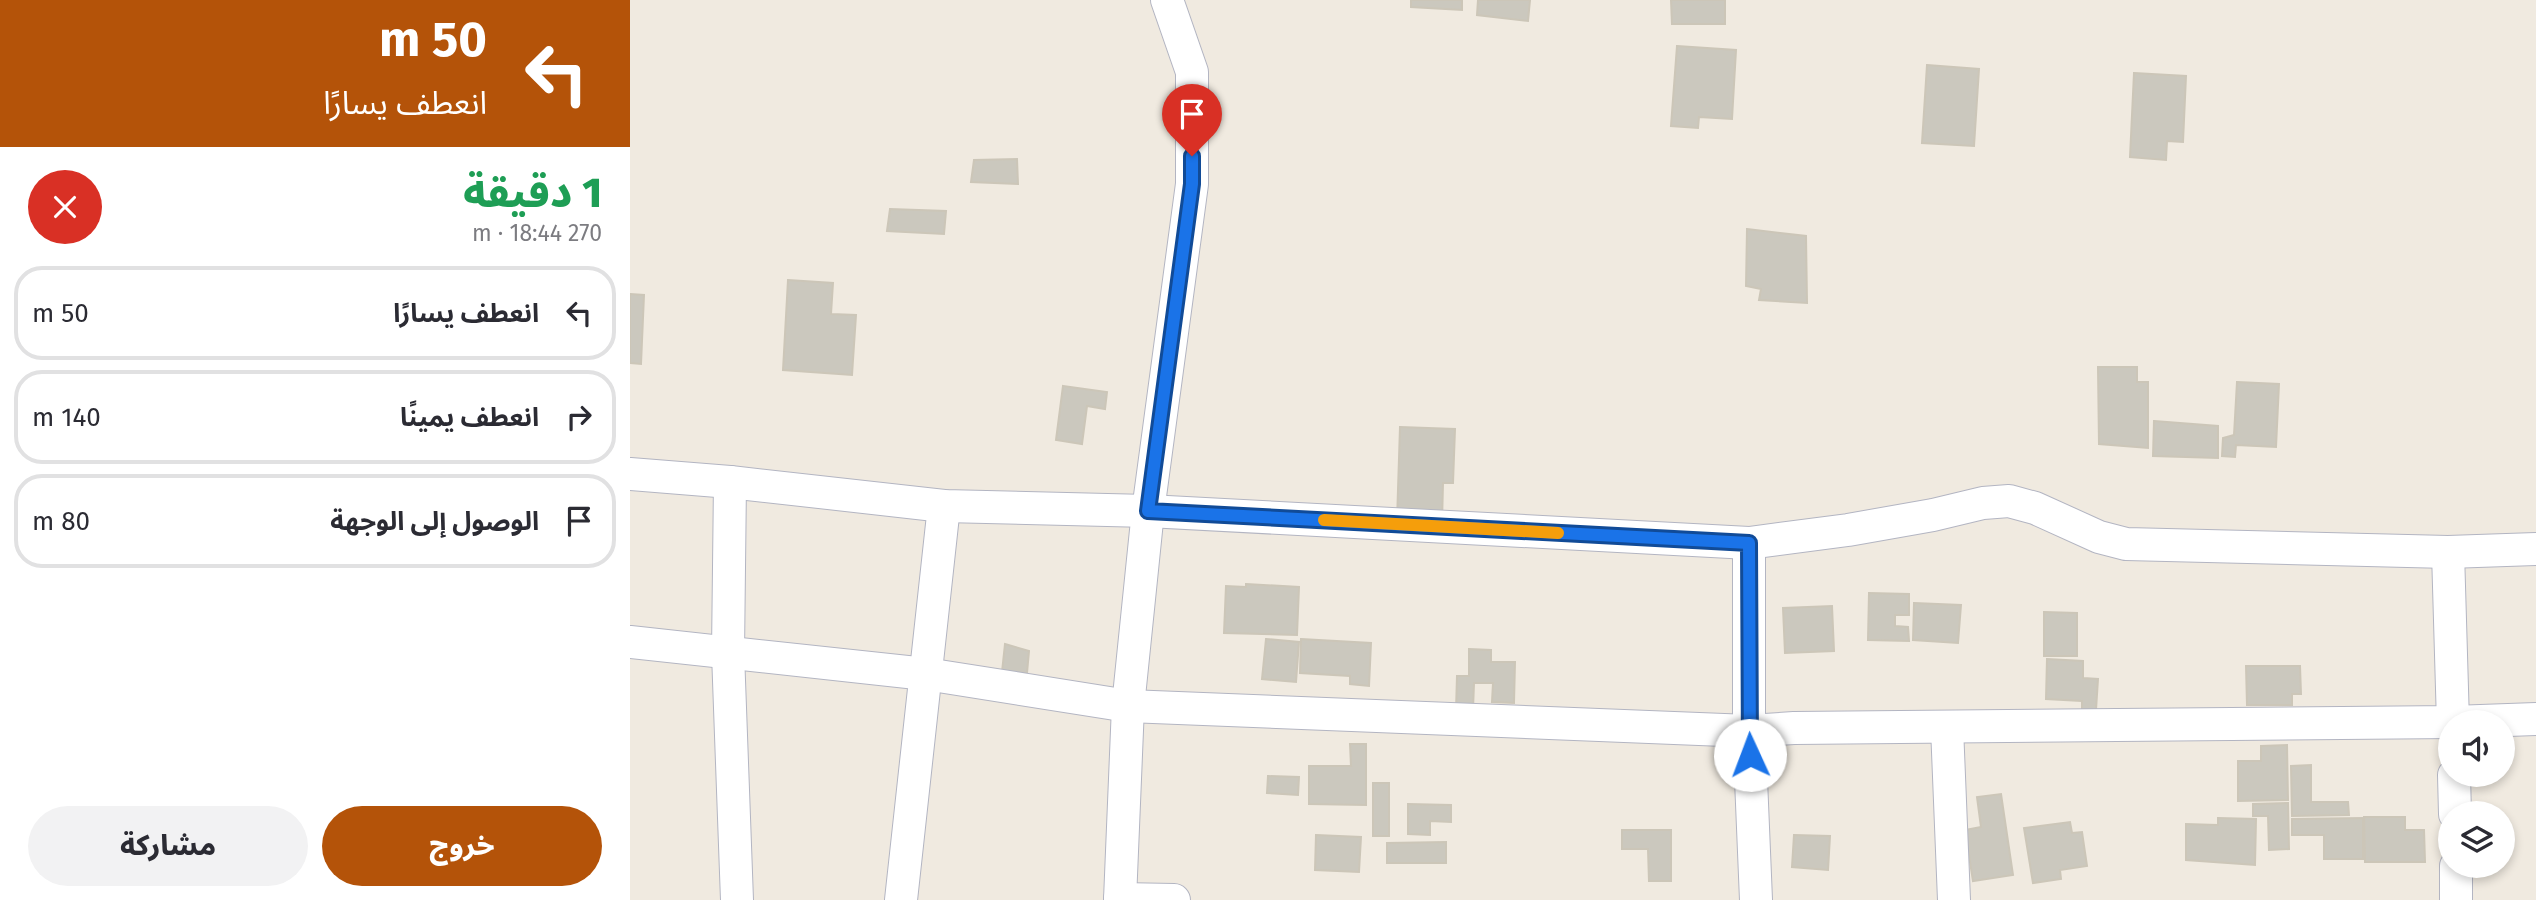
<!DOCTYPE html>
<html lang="ar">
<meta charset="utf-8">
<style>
body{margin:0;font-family:"Fira Sans","Noto Sans Arabic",sans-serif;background:#f2f2f3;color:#2b2b33;direction:rtl;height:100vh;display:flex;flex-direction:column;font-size:26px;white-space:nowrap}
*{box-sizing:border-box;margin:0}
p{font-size:23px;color:#7c7c81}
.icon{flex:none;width:38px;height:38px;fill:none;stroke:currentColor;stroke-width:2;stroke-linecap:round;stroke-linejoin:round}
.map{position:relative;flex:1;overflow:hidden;direction:ltr}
.details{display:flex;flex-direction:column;background:#fff;width:630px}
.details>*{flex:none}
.guide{background:#b45309;color:#fff;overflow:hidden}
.controls{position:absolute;left:1808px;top:710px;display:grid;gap:14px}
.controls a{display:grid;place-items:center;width:77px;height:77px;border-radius:50%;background:#fff;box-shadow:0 4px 10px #0003;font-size:35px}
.pin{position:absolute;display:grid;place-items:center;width:60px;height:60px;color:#fff;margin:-72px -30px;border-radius:50% 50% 50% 0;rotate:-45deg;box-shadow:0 0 7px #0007}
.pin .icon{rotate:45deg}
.me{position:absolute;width:77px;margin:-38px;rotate:358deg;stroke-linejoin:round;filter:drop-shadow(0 0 5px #0008)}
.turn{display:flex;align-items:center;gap:24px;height:147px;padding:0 28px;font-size:32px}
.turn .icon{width:91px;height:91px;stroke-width:2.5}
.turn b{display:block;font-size:49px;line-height:60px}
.round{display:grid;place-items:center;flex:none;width:74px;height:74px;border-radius:37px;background:#f2f2f3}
.headline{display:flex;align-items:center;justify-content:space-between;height:119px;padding:0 28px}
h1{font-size:42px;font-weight:800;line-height:52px;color:#1e9e55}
.cta{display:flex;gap:14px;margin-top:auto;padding:14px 28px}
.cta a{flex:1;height:80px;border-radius:42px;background:#b45309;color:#fff;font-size:28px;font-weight:800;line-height:80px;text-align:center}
.cta a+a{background:#f2f2f3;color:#2b2b33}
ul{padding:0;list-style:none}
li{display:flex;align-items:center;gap:21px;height:94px;margin:0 14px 10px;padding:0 14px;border:4px solid #e1e1e2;border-radius:28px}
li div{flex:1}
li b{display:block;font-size:26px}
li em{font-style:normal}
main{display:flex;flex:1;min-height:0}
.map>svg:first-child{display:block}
.building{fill:#cbc8be;stroke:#ccc6b8;stroke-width:2}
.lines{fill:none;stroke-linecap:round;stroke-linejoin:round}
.minor-casing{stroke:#b3b5c2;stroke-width:34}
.minor{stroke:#fff;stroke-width:32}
.route-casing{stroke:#114b97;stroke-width:18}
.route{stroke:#1a73e8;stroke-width:12}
.slow{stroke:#f59e0b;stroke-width:12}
</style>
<main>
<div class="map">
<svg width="1906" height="900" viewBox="0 0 1906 900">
<rect width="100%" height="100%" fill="#f0eae0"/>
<g class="building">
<path d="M781,0H832V10L781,7Z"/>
<path d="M848,0H900L898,21L847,15Z"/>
<path d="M1041,0H1095V24H1042Z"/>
<path d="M1047,46L1106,50L1102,119L1069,117L1068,128L1041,126Z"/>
<path d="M1297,65L1349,69L1344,146L1292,143Z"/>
<path d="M1504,73L1556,76L1553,142L1537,141L1536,160L1500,157Z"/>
<path d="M387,159L388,184L341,182L344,160Z"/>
<path d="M260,209L316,211L314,234L257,231Z"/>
<path d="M1117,229L1176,236L1177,303L1129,300L1131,289L1116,286Z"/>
<path d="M158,280L203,283L201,314L226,315L222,375L153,370Z"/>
<path d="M0,294L14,295L11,364L0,363Z"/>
<path d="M1468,367H1507V382H1518V448L1469,444Z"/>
<path d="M1607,382L1649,384L1646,447L1606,445L1605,457L1592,456L1593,438L1604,435Z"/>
<path d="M433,386L477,392L475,409L457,406L452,444L426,440Z"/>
<path d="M1524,421L1588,426V458L1523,456Z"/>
<path d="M770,427L825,429L823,483H813L812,523L767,521Z"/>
<path d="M616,584L669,587L667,635L594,633L596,586L616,587Z"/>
<path d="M1239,593L1279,594V615H1265V626L1278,627L1279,641L1238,640Z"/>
<path d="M1284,603L1331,605L1328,643L1283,640Z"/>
<path d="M1202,606L1204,651L1155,653L1153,608Z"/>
<path d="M1414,612L1447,613V656H1414Z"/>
<path d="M636,639L669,642L666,682L632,679Z"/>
<path d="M671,639L741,643L739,686L720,684V676L670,673Z"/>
<path d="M375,644L399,651L397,673L372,672Z"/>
<path d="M839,649L861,650V662H885L884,703L862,702L863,683H844L843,710H826L827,676H839Z"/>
<path d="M1417,659L1453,661V678L1468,679L1466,710L1452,709V701L1416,699Z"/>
<path d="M1616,666H1670L1671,694H1662V705H1617Z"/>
<path d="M720,744H736V805L679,804V766H721Z"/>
<path d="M1657,745L1658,800L1608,801V761H1631V746Z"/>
<path d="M1681,765V802H1718L1719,815L1662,816L1661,766Z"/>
<path d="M638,776L669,777L668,795L637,793Z"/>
<rect x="743" y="783" width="16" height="53"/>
<path d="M1371,794L1383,875L1343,881L1335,830L1351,827L1347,797Z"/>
<path d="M1658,803L1659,849L1639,850L1638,816H1623V804Z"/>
<path d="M778,804L821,805V822L800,821V835L778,834Z"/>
<path d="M1734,817H1775V830H1794L1795,862H1735Z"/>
<path d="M1588,818L1626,819L1625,865L1556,860V824L1588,825Z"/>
<path d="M1733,818V859H1694V835H1662V819Z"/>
<path d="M1440,822L1442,833L1452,832L1457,866L1430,870L1431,879L1403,883L1394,828Z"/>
<path d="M992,830H1041V881H1019L1018,849H992Z"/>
<path d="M686,835L731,837L729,872L685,870Z"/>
<path d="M1164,835L1200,836L1198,870L1162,867Z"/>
<path d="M816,842V863H757V843Z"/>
</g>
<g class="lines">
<defs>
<g id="minor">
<path d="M0,474L100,482L314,506L518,511L1119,543L1218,530L1303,515L1353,503L1379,501L1405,508L1469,537L1496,544L1818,552L1906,549"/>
<path d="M100,482L98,653L107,900"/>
<path d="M1119,543V731L1126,900"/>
<path d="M1818,552L1823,723"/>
<path d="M0,642L296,674L498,706L1119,731L1164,728L1823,722L1906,719"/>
<path d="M1317,727L1324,900"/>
<path d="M1824,775L1825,814"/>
<path d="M1826,866V900"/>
<path d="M490,899L544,900"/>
<path d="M271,900L314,506"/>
<path d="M490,900L498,706L518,511L562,184V72L537,0"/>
</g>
</defs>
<use href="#minor" class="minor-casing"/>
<use href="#minor" class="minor"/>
</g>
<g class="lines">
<defs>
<path id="route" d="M562,156V184L518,511L1119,543L1120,755"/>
</defs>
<use href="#route" class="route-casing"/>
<use href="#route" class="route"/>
<path class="slow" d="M694,520L928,533"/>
</g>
</svg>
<div class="controls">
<a><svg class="icon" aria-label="sound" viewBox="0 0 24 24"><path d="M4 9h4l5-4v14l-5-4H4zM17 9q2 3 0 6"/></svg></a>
<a><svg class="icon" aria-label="layers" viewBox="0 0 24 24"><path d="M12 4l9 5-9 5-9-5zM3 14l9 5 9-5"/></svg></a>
</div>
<div class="pin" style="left:562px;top:156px;background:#d93025"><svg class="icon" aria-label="arrive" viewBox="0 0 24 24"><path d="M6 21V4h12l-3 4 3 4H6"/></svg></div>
<svg class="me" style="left:1120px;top:755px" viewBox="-20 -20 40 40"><circle r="19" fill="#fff"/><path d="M0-13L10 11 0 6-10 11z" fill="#1a73e8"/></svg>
</div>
<section class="details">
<div class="guide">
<div class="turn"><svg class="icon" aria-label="left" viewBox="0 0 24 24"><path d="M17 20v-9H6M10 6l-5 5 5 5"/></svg><div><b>50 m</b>انعطف يسارًا</div></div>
</div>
<div class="headline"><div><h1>1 دقيقة</h1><p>270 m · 18:44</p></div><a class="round" style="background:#d93025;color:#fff"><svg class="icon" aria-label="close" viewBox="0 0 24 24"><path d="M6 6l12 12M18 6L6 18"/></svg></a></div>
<ul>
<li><svg class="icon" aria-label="left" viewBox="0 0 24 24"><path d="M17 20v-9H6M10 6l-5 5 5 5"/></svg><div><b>انعطف يسارًا</b></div><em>50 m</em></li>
<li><svg class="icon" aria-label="right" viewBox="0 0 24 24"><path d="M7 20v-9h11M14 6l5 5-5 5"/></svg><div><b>انعطف يمينًا</b></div><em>140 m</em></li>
<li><svg class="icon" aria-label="arrive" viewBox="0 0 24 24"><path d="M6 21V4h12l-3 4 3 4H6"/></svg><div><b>الوصول إلى الوجهة</b></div><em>80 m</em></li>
</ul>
<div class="cta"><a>خروج</a><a>مشاركة</a></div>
</section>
</main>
